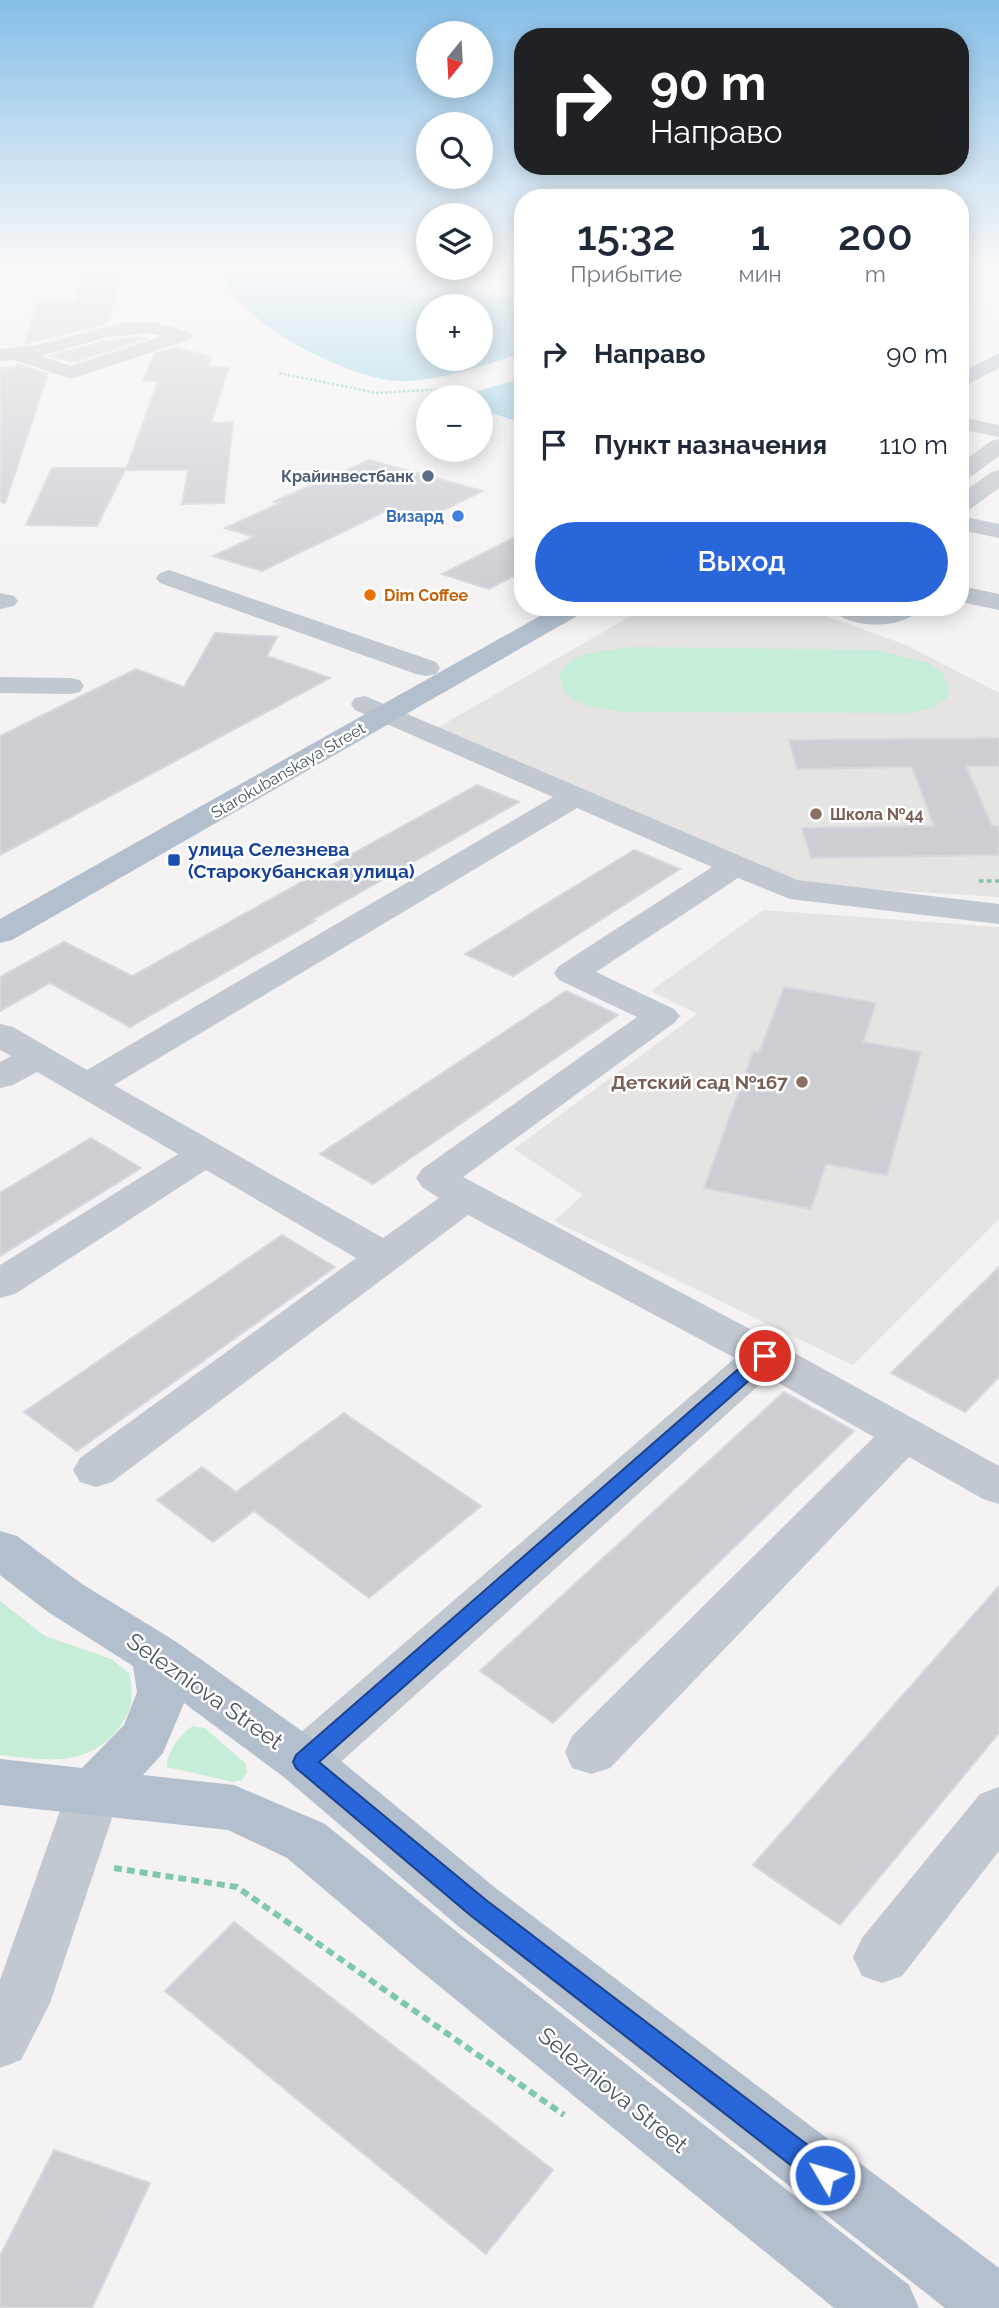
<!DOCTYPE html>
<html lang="ru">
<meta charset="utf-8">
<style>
body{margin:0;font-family:Raleway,sans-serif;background:#f2f2f3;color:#1f2937;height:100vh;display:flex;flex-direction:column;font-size:26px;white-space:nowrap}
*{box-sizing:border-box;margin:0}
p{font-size:23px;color:#747a83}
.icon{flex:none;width:38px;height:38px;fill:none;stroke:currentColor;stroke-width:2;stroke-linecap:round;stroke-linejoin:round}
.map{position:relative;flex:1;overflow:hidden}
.panel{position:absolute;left:514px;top:189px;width:455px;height:427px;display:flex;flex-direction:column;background:#fff;border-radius:28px;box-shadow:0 4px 18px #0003}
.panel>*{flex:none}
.guide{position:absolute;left:514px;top:28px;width:455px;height:147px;border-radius:28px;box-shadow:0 4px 18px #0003;background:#202124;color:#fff;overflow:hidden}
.needle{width:46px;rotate:198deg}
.fabs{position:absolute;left:416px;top:21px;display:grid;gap:14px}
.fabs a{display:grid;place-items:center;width:77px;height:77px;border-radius:50%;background:#fff;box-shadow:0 4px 18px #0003;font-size:35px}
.pin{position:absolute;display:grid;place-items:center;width:60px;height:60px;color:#fff;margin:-30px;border:4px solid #fff;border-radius:50%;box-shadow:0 2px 7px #0007}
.me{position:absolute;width:77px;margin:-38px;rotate:308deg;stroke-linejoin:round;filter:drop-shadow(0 0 5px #0008)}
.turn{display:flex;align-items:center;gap:24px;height:147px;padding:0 21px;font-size:32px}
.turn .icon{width:91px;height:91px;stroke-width:2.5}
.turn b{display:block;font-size:49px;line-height:60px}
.eta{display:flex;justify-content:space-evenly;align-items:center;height:119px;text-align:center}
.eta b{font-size:42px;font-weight:600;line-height:49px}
.primary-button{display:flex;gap:14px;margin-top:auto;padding:14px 21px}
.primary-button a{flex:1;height:80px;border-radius:42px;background:#2866d9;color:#fff;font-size:28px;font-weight:600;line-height:80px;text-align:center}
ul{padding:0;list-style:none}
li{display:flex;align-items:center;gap:21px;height:91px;padding:0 21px}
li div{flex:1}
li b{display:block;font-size:26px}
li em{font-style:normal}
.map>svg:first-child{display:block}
.education{fill:#e5e4e3}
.green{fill:#c5edd8}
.water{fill:#95cfe7;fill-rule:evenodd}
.building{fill:#ccced4;stroke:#d7d8dd;stroke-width:2}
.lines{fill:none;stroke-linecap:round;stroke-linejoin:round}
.path-far2{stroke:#7fc9ab;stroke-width:2.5;stroke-dasharray:2.5 2;stroke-linecap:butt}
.path-far1{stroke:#7fc9ab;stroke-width:3.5;stroke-dasharray:4.5 3.5;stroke-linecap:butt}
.path{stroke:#7fc9ab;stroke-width:6;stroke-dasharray:8 5;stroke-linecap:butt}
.minor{fill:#c1c8cf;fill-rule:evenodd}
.major{fill:#b4bfce;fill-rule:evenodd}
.route{fill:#2866d9;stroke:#1a428d;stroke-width:2}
.service-dot{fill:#5c6f8a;stroke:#fff;stroke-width:2.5}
.shop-dot{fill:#3f7fe0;stroke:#fff;stroke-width:2.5}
.food-dot{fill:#e8710a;stroke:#fff;stroke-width:2.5}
.education-dot{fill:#8d6e63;stroke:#fff;stroke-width:2.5}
.transit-dot{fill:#1a4fb4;stroke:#fff;stroke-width:2.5}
.labels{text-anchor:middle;stroke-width:5;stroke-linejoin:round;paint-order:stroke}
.far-service-label{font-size:16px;font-weight:bold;fill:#4e5e75;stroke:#fff;text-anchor:end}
.far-shop-label{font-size:16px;font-weight:bold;fill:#366cbe;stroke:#fff;text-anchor:end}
.far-food-label{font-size:16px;font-weight:bold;fill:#c56008;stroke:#fff;text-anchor:start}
.far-street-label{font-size:16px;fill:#4b545e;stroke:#fff}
.far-education-label{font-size:16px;font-weight:bold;fill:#785e54;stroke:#fff;text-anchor:start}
.transit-label{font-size:19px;font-weight:bold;fill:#164399;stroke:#fff;text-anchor:start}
.education-label{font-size:19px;font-weight:bold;fill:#785e54;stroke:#fff;text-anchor:end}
.near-street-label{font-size:23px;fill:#4b545e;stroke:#fff}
</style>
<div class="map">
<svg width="999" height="2308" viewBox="0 0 999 2308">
<rect width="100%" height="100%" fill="#f4f2f2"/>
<g class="education">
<path d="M646,607H802L906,645L999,693V897L799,885L437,728Z"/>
<path d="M763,910L999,927V1219L853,1365L554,1221L583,1195L514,1149L697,1014L651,991Z"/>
</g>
<g class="green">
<path d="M633,647L876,650L928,663L942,672L950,690L945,700L931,708L910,713L629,712C609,710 563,707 560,680C559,673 565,666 570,662C587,650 613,650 633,647Z"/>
<path d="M0,1601L45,1636L111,1659L129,1673C134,1693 133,1708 121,1725C89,1769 47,1760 0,1755Z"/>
<path d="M193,1726L205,1728L246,1764L247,1772L242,1780L233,1782L167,1767C166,1753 181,1733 193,1726Z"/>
</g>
<g class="water">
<path d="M214,265H415L523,305V353C487,364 447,379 409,381C361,384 275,339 242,305C231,294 223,279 214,265ZM429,306H481V359H429Z"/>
<path d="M523,378V423L481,410V397H465L475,392Z"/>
</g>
<g class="building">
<path d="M82,275H120L108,324L24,344L38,302L74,301Z"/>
<path d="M139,337L146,339L75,362L49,356L108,340Z"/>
<path d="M176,347L212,357L208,367H229L211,423L233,422L224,503L182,504L188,470H126L158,381H143L154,354Z"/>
<path d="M17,364L48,374L5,503L0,502V368H15Z"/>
<path d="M369,460L483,491L423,520L388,510L262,571L213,556L254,537L225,528L282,502H273Z"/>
<path d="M52,468H126L97,526L26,525Z"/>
<path d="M523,533V571L489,589L442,574Z"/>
<path d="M215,633L277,637L267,656L330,678L0,855V736L136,669L184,687Z"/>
<path d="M999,738V766H966L992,826H999V855L811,858L802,828L934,826L912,767L797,769L789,740Z"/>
<path d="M477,785L519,802L312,920L315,921L130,1027L50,983L0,1011V977L64,942L132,976Z"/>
<path d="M634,850L680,869L513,976L465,954Z"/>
<path d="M784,987L876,1003L863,1042L921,1052L887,1175L826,1164L811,1209L704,1188L753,1052L759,1053Z"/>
<path d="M566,991L618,1015L373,1184L320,1154Z"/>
<path d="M91,1138L141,1168L0,1256V1193Z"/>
<path d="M282,1235L335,1267L77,1451L24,1412Z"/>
<path d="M999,1267V1377L965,1412L891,1373Z"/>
<path d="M784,1392L854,1431L553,1723L480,1671Z"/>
<path d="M344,1413L481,1506L369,1598L254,1511L213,1542L157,1500L202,1467L236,1492Z"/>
<path d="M999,1586V1733L840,1925L753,1865Z"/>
<path d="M234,1922L553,2170L486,2254L165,1991Z"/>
<path d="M54,2150L150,2183L92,2308H0V2256Z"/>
</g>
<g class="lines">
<path class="path-far2" d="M279,373L377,393L444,389"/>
<path class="path-far1" d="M979,881H999"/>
<path class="path" d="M114,1868L237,1887L564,2115"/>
<g class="minor">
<path d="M126,322H154L189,332L192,336L189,340L71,379L14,360L0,361V349L36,345ZM150,333L162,336L71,366L40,356L108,337Z"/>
<path d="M961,417L999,425V437L961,429Z"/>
<path d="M999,439V456L969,478L961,480V463L991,441Z"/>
<path d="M999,470V488L969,510L961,512V494L991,472Z"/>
<path d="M961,516L999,524V538L961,530Z"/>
<path d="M169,570L436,662L440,668L436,674L426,676L416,674L160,583L156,578L160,573Z"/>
<path d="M961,586L999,594V610L961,602Z"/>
<path d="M0,593L14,596L18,601L14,606L0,609Z"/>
<path d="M830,607H867L883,610L890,607H922C905,631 846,630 830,607Z"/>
<path d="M0,677L70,678L80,680L84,686L80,692L70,694L0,693Z"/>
<path d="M365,696L797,880L999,904V924L790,899L738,878L596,972L674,1009L680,1016L674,1023L463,1177L780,1345L999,1466V1504L983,1499L909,1457L610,1768L591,1774L572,1768L565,1752L572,1736L874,1437L768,1377L323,1778L304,1784L285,1778L278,1762L285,1746L735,1358L468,1215L112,1482L96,1487L80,1482L73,1470L80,1458L356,1258L206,1170L15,1294L0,1298V1265L178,1154L37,1072L13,1085L0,1088V1062L11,1056L0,1050V1024L13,1027L87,1070L553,797L355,710L351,704L355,698ZM577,808L712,867L559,966L554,973L559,980L637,1017L422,1169L416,1178L422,1187L439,1198L383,1238L114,1085Z"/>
<path d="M94,1768L113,1775L121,1791L50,2003L21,2060L0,2068V1980L67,1791L75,1775Z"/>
<path d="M999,1787V1851L902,1976L882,1983L862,1976L853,1957L862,1938L980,1794Z"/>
</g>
<g class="major">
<path d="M986,265H999V272Z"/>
<path d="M999,353V368L961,388V373Z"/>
<path d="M556,607H588L584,612L12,940L0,943V919Z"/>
<path d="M0,1531L17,1536L82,1584L175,1641L323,1746L498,1890L999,2268V2308H945L458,1926L285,1778L184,1703L163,1753L143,1775L234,1785L325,1824L457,1932L909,2285L919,2308H834L417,1968L287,1858L228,1830L0,1805V1759L82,1768L124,1725L137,1692L133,1666L48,1612L0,1575Z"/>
</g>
</g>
<linearGradient id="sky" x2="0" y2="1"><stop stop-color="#87bfe8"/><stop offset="0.45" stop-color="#faf9f9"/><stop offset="1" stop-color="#faf9f9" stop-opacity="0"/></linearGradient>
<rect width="999" height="589" fill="url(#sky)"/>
<path class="route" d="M765,1350L772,1351L774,1356L772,1360L319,1762L486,1900L834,2165L838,2175L834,2184L825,2187L815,2184L470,1915L296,1768L293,1762L296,1755L759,1351Z"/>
<circle class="service-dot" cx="428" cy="476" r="7"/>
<circle class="shop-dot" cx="458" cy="516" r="7"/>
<circle class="food-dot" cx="370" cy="595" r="7"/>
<g class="education-dot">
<circle cx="816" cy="814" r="7"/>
<circle cx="802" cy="1082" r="7"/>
</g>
<rect class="transit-dot" x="167" y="853" width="14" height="14" rx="3.5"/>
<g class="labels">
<g class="far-service-label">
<text x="414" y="482">Крайинвестбанк</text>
</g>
<g class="far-shop-label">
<text x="444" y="522">Визард</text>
</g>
<g class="far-food-label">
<text x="384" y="601">Dim Coffee</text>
</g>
<g class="far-street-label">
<text transform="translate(288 770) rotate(-30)" y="6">Starokubanskaya Street</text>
</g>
<g class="far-education-label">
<text x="830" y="820">Школа №44</text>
</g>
<g class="transit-label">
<text x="188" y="856">улица Селезнева<tspan x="188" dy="22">(Старокубанская улица)</tspan></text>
</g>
<g class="education-label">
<text x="788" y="1089">Детский сад №167</text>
</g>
<g class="near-street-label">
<text transform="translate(205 1691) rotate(35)" y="8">Selezniova Street</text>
<text transform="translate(613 2090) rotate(39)" y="8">Selezniova Street</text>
</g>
</g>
</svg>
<div class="fabs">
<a><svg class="needle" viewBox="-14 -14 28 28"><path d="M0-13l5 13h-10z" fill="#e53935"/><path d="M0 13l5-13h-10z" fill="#747a83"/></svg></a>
<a><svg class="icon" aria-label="search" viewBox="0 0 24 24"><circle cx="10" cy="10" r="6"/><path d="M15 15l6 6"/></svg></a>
<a><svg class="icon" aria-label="layers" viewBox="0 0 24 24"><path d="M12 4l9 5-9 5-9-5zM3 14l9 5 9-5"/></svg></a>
<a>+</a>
<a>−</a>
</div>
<div class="pin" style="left:765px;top:1356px;background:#d93025"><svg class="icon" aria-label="arrive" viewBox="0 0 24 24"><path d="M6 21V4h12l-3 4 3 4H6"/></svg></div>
<svg class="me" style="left:825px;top:2175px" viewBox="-20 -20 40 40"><circle r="17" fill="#2866d9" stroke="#fff" stroke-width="3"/><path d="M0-11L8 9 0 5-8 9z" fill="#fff"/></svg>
<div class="guide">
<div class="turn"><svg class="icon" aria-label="right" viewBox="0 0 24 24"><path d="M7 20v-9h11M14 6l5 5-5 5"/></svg><div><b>90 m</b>Направо</div></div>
</div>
<section class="panel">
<div class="eta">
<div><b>15:32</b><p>Прибытие</p></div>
<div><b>1</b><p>мин</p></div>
<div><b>200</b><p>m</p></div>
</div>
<ul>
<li><svg class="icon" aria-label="right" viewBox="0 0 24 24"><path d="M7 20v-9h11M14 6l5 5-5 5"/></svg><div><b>Направо</b></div><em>90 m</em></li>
<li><svg class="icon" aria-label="arrive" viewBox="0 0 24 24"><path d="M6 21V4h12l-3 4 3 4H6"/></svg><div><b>Пункт назначения</b></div><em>110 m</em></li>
</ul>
<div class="primary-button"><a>Выход</a></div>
</section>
</div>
